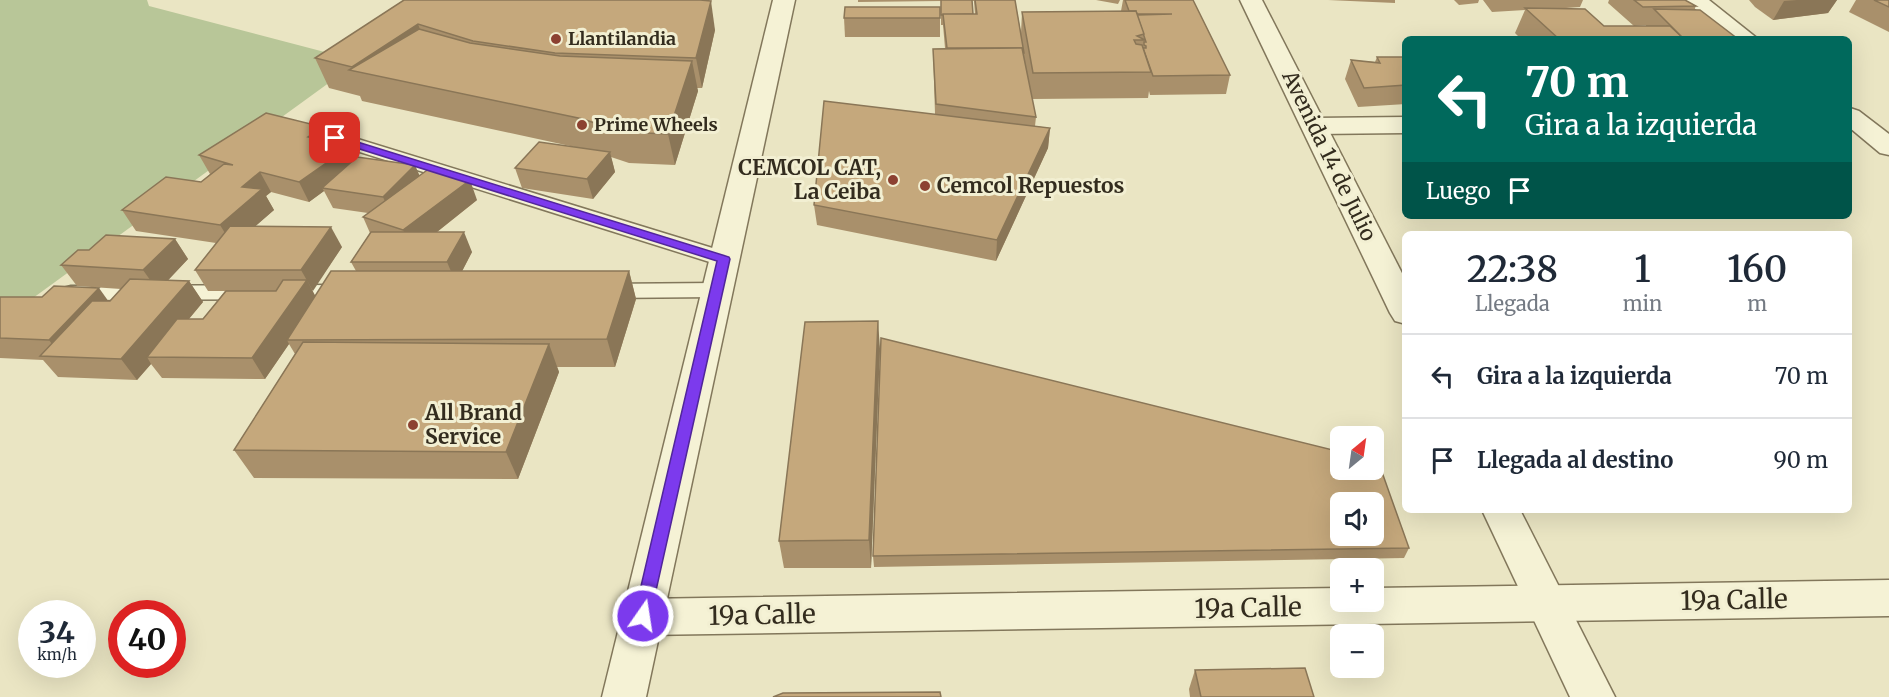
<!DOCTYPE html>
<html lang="es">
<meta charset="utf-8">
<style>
body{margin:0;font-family:Merriweather,serif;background:#f6f6f7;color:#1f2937;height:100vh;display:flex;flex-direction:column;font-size:22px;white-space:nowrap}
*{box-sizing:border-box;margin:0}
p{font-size:20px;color:#747a83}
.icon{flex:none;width:33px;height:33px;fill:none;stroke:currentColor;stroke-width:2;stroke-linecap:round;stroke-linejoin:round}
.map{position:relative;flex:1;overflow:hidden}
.sheet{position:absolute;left:1402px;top:231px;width:450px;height:282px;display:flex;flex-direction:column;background:#fff;border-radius:9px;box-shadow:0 6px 24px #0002}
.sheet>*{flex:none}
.top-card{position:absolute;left:1402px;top:36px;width:450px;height:183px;border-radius:9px;box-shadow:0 6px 24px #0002;background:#00695c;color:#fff;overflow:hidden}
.needle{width:39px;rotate:29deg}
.buttons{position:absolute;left:1330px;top:426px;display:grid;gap:12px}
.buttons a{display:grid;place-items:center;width:54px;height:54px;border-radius:9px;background:#fff;box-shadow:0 6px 24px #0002;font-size:30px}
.speed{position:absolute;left:18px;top:600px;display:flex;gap:12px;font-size:30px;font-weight:700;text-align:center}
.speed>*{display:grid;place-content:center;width:78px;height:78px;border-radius:50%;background:#fff;box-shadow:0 6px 24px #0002;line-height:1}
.speed small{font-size:15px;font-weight:400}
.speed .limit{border:9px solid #d22;background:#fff;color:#111}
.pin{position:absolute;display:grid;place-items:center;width:51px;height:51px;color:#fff;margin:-26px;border-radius:12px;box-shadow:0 3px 9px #0006}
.me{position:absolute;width:66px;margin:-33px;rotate:13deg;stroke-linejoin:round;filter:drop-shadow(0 0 4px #0008)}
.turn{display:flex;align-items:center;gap:21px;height:126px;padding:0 24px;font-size:27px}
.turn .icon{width:78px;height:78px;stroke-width:2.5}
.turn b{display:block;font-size:42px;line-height:51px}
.then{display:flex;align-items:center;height:57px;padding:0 24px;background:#0003;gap:12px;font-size:22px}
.eta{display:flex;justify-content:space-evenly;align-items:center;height:102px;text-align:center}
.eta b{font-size:36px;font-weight:600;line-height:42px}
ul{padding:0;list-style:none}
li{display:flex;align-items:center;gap:18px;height:84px;padding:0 24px;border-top:2px solid #e0e1e3}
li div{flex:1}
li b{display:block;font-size:22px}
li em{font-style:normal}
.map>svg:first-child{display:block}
.green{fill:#b8c698}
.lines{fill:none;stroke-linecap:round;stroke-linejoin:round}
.service-casing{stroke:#82775b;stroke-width:3}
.minor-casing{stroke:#82775b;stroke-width:3}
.tertiary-casing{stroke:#82775b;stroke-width:3}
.service{fill:#f5f2d5;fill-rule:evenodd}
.minor{fill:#f5f2d5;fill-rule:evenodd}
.tertiary{fill:#f5f2d5;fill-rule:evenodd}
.wall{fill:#a9906b;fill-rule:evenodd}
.shaded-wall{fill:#8a7657}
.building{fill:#c5a87c;stroke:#8a7657;stroke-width:1.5;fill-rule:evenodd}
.route{fill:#7c3aed;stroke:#51269a;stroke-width:1.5}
.poi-dot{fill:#8c4131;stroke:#f2efd2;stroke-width:2}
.labels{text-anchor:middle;stroke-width:6;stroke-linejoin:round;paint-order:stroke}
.far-poi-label{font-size:18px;font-weight:bold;fill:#332c1e;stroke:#f2efd2;text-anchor:start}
.street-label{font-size:21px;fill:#332c1e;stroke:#f2efd2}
.poi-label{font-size:21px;font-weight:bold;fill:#332c1e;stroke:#f2efd2;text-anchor:start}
.near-street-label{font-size:26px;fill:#332c1e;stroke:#f2efd2}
</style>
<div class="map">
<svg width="1889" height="697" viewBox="0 0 1889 697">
<rect width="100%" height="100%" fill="#eae5c3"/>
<path class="green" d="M0,0H147L149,6L359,61L0,322Z"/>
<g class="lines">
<defs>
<g id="service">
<path d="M335,132L732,254L735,259L732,264L724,266L716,264L328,142L325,138L328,134Z"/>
<path d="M717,283L725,285L728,290L725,295L717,297L602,298L594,296L591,291L594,286L602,284Z"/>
<path d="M348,285L356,287L359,292L356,297L348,299L71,300L63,298L60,293L63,288L71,286Z"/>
</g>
<g id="minor">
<path d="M1684,0H1709L1758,39H1733Z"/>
<path d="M1850,108L1859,111L1889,134V155L1880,153L1850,128Z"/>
<path d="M1406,117V133L1315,134L1306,131L1302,126L1306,121L1315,118Z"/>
<path d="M1889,580V616L643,635L628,630L622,617L628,604L643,599L1341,588V602H1374V588Z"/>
</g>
<g id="tertiary">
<path d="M773,0H795L646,697H602Z"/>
<path d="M1240,0H1262L1406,281V324L1395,321L1390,313Z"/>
<path d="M1482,510H1520L1615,697H1570Z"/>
</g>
</defs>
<use href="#service" class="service-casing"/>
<use href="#minor" class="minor-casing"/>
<use href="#tertiary" class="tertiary-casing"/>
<use href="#service" class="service"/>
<use href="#minor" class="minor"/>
<use href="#tertiary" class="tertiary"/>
</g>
<g class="wall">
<path d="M404,0L715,30L702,88H697L698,91L675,165L629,163L611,157L615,172L593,199L522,188L515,168L584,149L362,101L360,96L329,88L315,58Z"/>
<path d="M858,0H1015L1021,33L1022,12L1121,11L1123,0H1193L1230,75L1226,94L1150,95L1149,91L1148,98L1032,99L1036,117L1035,126L1050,128L1048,148L996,261L817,225L814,205L935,114L933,49L945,48L943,25H941V1L858,2ZM972,1H974L975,14H973Z"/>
<path d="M1096,0H1120L1118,4Z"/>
<path d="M1328,0H1395V3Z"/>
<path d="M1454,0H1479L1478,3L1459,5Z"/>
<path d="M1483,0H1583L1580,7L1552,9L1604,26H1646V25L1634,26L1608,3L1609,0H1685L1696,6L1694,10L1738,39H1521L1515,33L1525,10L1492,12Z"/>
<path d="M1749,0H1837L1828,13L1773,20L1755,7Z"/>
<path d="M1856,0H1889V32L1849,12Z"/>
<path d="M940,7V37H845L844,18Z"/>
<path d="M1377,57H1406V104L1358,107L1345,79L1351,60L1375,62Z"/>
<path d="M331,142L354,159L420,176L477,200L437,232L472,252L462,271H629L636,299L615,367H557L559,372L518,479L254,478L234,450L295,354L289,344L265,379L162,378L151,364L137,380L58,377L43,360L0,358V297L110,301L121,289L77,286L61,265L89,250L175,239L188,259L168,280L189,281L203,302L189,319H203L225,291H208L195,270L216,243L136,231L122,210L201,182L210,174L199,155ZM324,191L333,208L368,213L363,217L370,233L351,262L356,271L315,296L312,291L342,247L255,226L274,210L266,196L271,192L309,202Z"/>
<path d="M880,349L871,568H784L779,541Z"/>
<path d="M1409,548L1404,558L874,567L873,556Z"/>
<path d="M1195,670L1314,697H1190L1189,689Z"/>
</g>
<g class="shaded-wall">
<path d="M1797,0H1837L1828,13L1773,20L1784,1Z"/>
<path d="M711,1L715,30L702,88L696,58Z"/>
<path d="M418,24L429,54L354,72L352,67Z"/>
<path d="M692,61L698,91L675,165L668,134Z"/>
<path d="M323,127L332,146L308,137Z"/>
<path d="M1050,128L1048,148L996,261L997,240Z"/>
<path d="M349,147L358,167L322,188L324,191L309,202L299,182Z"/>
<path d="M610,152L615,172L593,199L587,179Z"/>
<path d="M415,165L424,186L392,217L383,197Z"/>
<path d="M260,172L271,192L266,196L274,210L233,246L220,225L242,187Z"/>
<path d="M470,180L477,200L413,251L403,230Z"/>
<path d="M331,227L342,247L313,291L301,270Z"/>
<path d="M464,232L472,252L456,283L447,262Z"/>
<path d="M175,239L188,259L158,291L143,270Z"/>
<path d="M629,271L636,299L615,367L607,339Z"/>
<path d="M307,280L318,301L287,340L289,344L265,379L252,358Z"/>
<path d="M189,281L203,302L156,358L147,357L151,364L137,380L121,359Z"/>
<path d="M99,288L114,309L62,357L49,340Z"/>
<path d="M878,321L880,349L871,568L869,540Z"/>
<path d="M549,344L559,372L518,479L506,452Z"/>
</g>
<g class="building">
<path d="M404,0H700L711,1L696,58L555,53L473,41L418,24L352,67L315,58Z"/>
<path d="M941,0H972L973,14L941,15Z"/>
<path d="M975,0H1015L1024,53H1023L1022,48H947L943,14H977Z"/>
<path d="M1125,0H1193L1230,75L1153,76L1143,48H1146V46L1144,45V42H1146L1137,15L1172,14H1137L1136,11H1129Z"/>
<path d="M1634,0H1685L1696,6L1643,7Z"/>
<path d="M1874,0H1889V7Z"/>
<path d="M845,7H940V18H844Z"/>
<path d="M1525,8L1585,9L1604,26H1670L1684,39H1559Z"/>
<path d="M1654,9L1700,10L1738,39H1684Z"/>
<path d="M1136,11L1144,34L1137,36L1145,40H1134L1136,44L1142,45L1151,72L1033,73L1022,12Z"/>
<path d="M419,29L470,43L560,56L692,61L668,134L621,132L583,119L349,70Z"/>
<path d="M1022,48L1036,117L936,104L933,49Z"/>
<path d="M1377,57H1406V85L1364,88L1351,60L1380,63Z"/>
<path d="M824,101L1050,128L997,240L814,205Z"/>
<path d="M266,113L323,127L308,137L349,147L299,182L260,172L242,187L262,189L220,225L122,210L166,177L201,182L224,164L233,165L199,155Z"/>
<path d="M539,142L610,152L587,179L515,168Z"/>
<path d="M357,157L415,165L383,197L322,188Z"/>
<path d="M430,168L470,180L403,230L363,217Z"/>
<path d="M230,226L331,227L301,270H195Z"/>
<path d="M371,232H464L447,262H351Z"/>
<path d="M106,235L175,239L143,270L61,265L78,250H89Z"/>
<path d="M331,271H629L607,339L287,340Z"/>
<path d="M130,279L189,281L121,359L40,356L92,301H110Z"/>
<path d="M283,280H307L252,358L147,357L177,319H203L226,291H276Z"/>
<path d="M54,286L99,288L49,340L0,338V297H42Z"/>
<path d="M878,321L869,540L779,541L805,322Z"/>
<path d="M881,338L1341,452V470H1374V460L1378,461L1409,548L873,556ZM1341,502H1374V536H1341Z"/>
<path d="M303,342L549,344L506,452L234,450Z"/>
<path d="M1305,668L1314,697H1201L1195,670Z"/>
<path d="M940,692L941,697H773L783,693Z"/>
</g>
<path class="route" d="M335,135L729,257L730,259L649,622L643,624L636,622L634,616L717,261L331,140L329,138Z"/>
<g class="poi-dot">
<circle cx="556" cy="39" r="6"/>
<circle cx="582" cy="125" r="6"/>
<circle cx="893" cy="180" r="6"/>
<circle cx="925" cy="186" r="6"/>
<circle cx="413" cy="425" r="6"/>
</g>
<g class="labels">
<g class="far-poi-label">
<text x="568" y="45">Llantilandia</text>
<text x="594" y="131">Prime Wheels</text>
</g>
<g class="street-label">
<text transform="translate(1329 156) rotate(64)" y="7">Avenida 14 de Julio</text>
</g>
<g class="poi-label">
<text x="881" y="175" text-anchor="end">CEMCOL CAT,<tspan x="881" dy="24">La Ceiba</tspan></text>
<text x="937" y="193">Cemcol Repuestos</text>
<text x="425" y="420">All Brand<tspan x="425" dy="24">Service</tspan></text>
</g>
<g class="near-street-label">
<text transform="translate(1734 600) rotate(-1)" y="9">19a Calle</text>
<text transform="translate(1248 608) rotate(-1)" y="9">19a Calle</text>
<text transform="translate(762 615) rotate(-1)" y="9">19a Calle</text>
</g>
</g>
</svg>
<div class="buttons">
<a><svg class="needle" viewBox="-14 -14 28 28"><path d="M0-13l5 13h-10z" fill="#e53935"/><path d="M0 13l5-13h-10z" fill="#747a83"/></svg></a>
<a><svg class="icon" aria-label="sound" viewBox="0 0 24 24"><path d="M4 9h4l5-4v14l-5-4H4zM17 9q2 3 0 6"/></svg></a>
<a>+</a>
<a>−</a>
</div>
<div class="speed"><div>34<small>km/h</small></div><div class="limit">40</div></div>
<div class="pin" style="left:335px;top:138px;background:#d93025"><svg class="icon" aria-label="arrive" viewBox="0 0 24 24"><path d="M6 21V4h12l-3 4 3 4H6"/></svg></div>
<svg class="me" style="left:643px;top:616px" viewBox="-20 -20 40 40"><circle r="17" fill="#7c3aed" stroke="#fff" stroke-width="3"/><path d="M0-11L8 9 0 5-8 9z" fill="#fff"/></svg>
<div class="top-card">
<div class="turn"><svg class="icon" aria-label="left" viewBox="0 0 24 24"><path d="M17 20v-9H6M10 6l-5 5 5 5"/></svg><div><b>70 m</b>Gira a la izquierda</div></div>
<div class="then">Luego<svg class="icon" aria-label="arrive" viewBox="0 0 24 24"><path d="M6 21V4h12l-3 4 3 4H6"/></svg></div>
</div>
<section class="sheet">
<div class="eta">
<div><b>22:38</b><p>Llegada</p></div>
<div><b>1</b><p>min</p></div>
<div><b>160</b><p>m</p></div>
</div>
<ul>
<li><svg class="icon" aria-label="left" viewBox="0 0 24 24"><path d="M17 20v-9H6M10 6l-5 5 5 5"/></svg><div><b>Gira a la izquierda</b></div><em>70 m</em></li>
<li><svg class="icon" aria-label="arrive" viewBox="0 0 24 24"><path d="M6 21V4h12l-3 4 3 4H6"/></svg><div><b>Llegada al destino</b></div><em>90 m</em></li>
</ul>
</section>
</div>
